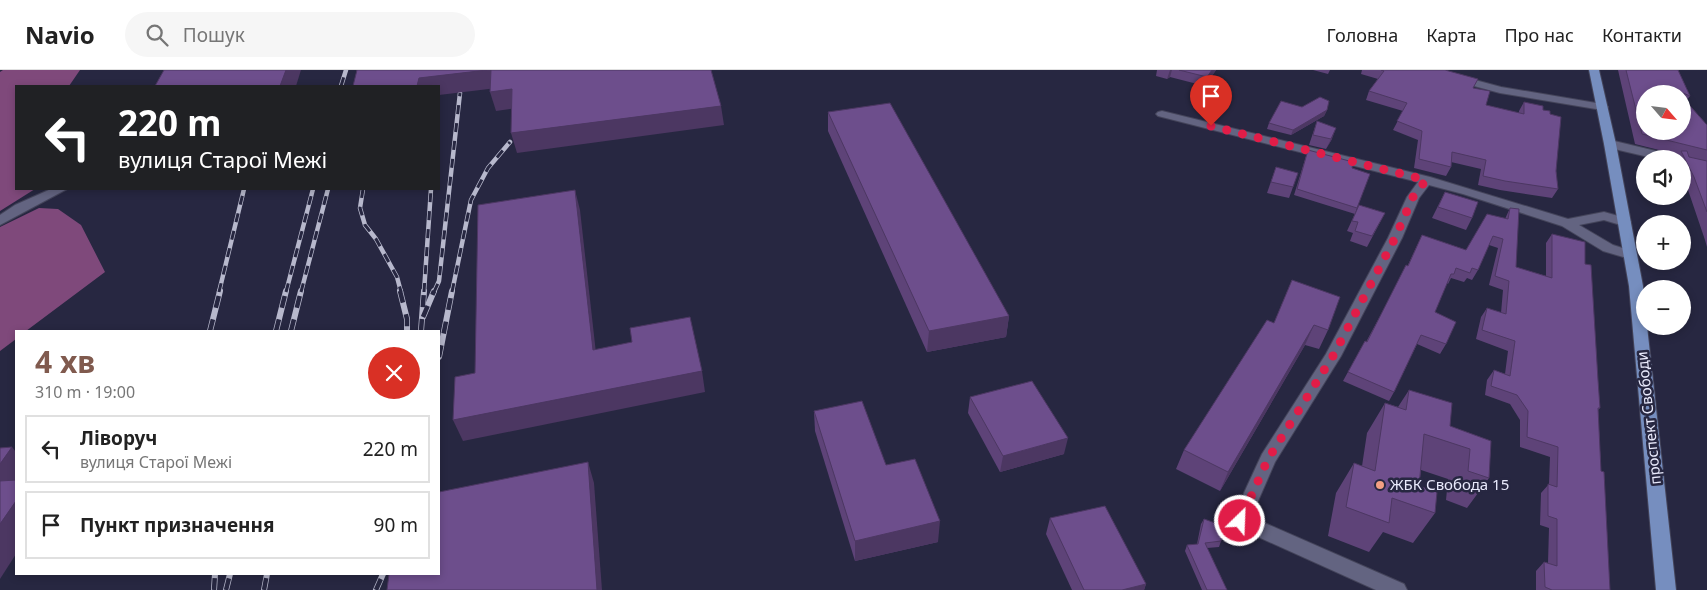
<!DOCTYPE html>
<html lang="uk">
<meta charset="utf-8">
<style>
body{margin:0;font-family:"Noto Sans",sans-serif;background:#f6f6f6;color:#222;height:100vh;display:flex;flex-direction:column;font-size:19px;white-space:nowrap}
*{box-sizing:border-box;margin:0}
p{font-size:16px;color:#767676}
.icon{flex:none;width:28px;height:28px;fill:none;stroke:currentColor;stroke-width:2;stroke-linecap:round;stroke-linejoin:round}
.map{position:relative;flex:1;overflow:hidden}
.details{position:absolute;left:15px;top:260px;width:425px;height:245px;display:flex;flex-direction:column;background:#fff;border-radius:0px;box-shadow:0 2px 8px #0003}
.details>*{flex:none}
.guide{position:absolute;left:15px;top:15px;width:425px;height:105px;border-radius:0px;box-shadow:0 2px 8px #0003;background:#202124;color:#fff;overflow:hidden}
.needle{width:32px;rotate:118deg}
.controls{position:absolute;left:1636px;top:15px;display:grid;gap:10px}
.controls a{display:grid;place-items:center;width:55px;height:55px;border-radius:50%;background:#fff;box-shadow:0 2px 8px #0003;font-size:25px}
.pin{position:absolute;display:grid;place-items:center;width:42px;height:42px;color:#fff;margin:-51px -21px;border-radius:50% 50% 50% 0;rotate:-45deg;box-shadow:0 0 5px #0007}
.pin .icon{rotate:45deg}
.me{position:absolute;width:55px;margin:-28px;rotate:24deg;stroke-linejoin:round;filter:drop-shadow(0 0 4px #0008)}
.turn{display:flex;align-items:center;gap:18px;height:105px;padding:0 20px;font-size:22px}
.turn .icon{width:65px;height:65px;stroke-width:2.5}
.turn b{display:block;font-size:35px;line-height:42px}
.round{display:grid;place-items:center;flex:none;width:52px;height:52px;border-radius:26px;background:#f6f6f6}
.headline{display:flex;align-items:center;justify-content:space-between;height:85px;padding:0 20px}
h1{font-size:30px;font-weight:700;line-height:38px;color:#805a4e}
ul{padding:0;list-style:none}
li{display:flex;align-items:center;gap:15px;height:68px;margin:0 10px 8px;padding:0 10px;border:2px solid #e0e0e0;border-radius:0px}
li div{flex:1}
li b{display:block;font-size:19px}
li em{font-style:normal}
header{display:flex;align-items:center;gap:30px;box-sizing:border-box;height:70px;padding:0 25px;background:#fff;border-bottom:1px solid #e0e0e0}
header strong{font-size:24px}
nav{display:flex;gap:28px;margin-inline-start:auto;font-size:18px}
.search{width:350px;height:45px;background:#f6f6f6;display:flex;align-items:center;gap:12px;box-sizing:border-box;padding:0 18px;border-radius:28px;color:#767676;font-size:19px}
.map>svg:first-child{display:block}
.forest{fill:#7f497b}
.lines{fill:none;stroke-linecap:round;stroke-linejoin:round}
.minor-casing{stroke:#44445a;stroke-width:2}
.major-casing{stroke:#44445a;stroke-width:2}
.minor{fill:#636481;fill-rule:evenodd}
.major{fill:#768ebf;fill-rule:evenodd}
.rail-far1-casing{stroke:#b7b8cc;stroke-width:4.5}
.rail-casing{stroke:#b7b8cc;stroke-width:6}
.rail-far1{stroke:#272741;stroke-width:3;stroke-dasharray:9;stroke-linecap:butt}
.rail{stroke:#272741;stroke-width:4.5;stroke-dasharray:12;stroke-linecap:butt}
.wall{fill:#5e4378;fill-rule:evenodd}
.shaded-wall{fill:#4c3762}
.building{fill:#6d4e8c;stroke:#4c3762}
.route{stroke:#e11d48;stroke-width:9;stroke-dasharray:0 16.2}
.poi-dot{fill:#f39f83;stroke:#272741;stroke-width:2}
.labels{text-anchor:middle;stroke-width:5;stroke-linejoin:round;paint-order:stroke}
.street-label{font-size:15px;fill:#e9eafc;stroke:#272741}
.poi-label{font-size:15px;fill:#e9eafc;stroke:#272741;text-anchor:start}
</style>
<header>
<strong>Navio</strong>
<div class="search"><svg class="icon" aria-label="search" viewBox="0 0 24 24"><circle cx="10" cy="10" r="6"/><path d="M15 15l6 6"/></svg>Пошук</div>
<nav><a>Головна</a><a>Карта</a><a>Про нас</a><a>Контакти</a></nav>
</header>
<div class="map">
<svg width="1707" height="520" viewBox="0 0 1707 520">
<rect width="100%" height="100%" fill="#272741"/>
<g class="forest">
<path d="M3,0H80L69,16H16V119H35L0,141V2Z"/>
<path d="M39,138L58,139L81,155L105,202L26,261H16V269L0,281V157Z"/>
</g>
<g class="lines">
<defs>
<g id="minor">
<path d="M1421,0H1438L1501,17L1602,34L1608,37L1602,40L1500,23L1422,2Z"/>
<path d="M1162,41L1430,107L1568,149L1604,142L1629,149L1631,152L1624,156L1604,150L1579,155L1613,175L1635,182L1637,185L1635,188L1630,189L1603,181L1562,156L1463,124L1429,115L1419,128L1402,168L1341,286L1275,392L1251,447L1404,514L1407,520H1376L1234,456L1231,451L1262,384L1326,284L1388,168L1407,127L1418,112L1158,46L1156,44L1158,42Z"/>
<path d="M1610,70L1677,86L1679,89H1657L1606,77L1604,74L1606,71Z"/>
<path d="M51,119H67L0,155V145L15,135Z"/>
</g>
<path id="major" d="M1589,0H1599L1616,74L1643,216L1645,256H1647L1676,520H1656L1629,216L1604,74Z"/>
</defs>
<use href="#minor" class="minor-casing"/>
<use href="#major" class="major-casing"/>
<use href="#minor" class="minor"/>
<use href="#major" class="major"/>
<defs>
<g id="rail-far1">
<path d="M341,16L346,0"/>
<path d="M363,119L360,138L365,155L376,169L397,207L401,222"/>
<path d="M219,222L244,119"/>
<path d="M286,222L313,119"/>
<path d="M301,222L328,119"/>
<path d="M424,222L431,119"/>
<path d="M434,222L439,211L460,23"/>
<path d="M452,222L471,130L488,98L510,72"/>
</g>
<g id="rail">
<path d="M400,221L407,249V261"/>
<path d="M423,247L434,221"/>
<path d="M210,261L220,221"/>
<path d="M276,261L286,221"/>
<path d="M291,261L301,221"/>
<path d="M421,261L424,221"/>
<path d="M439,287L452,221"/>
<path d="M214,520L215,504"/>
<path d="M226,520L230,504"/>
<path d="M264,520L267,504"/>
<path d="M376,520L383,504"/>
</g>
</defs>
<use href="#rail-far1" class="rail-far1-casing"/>
<use href="#rail" class="rail-casing"/>
<use href="#rail-far1" class="rail-far1"/>
<use href="#rail" class="rail"/>
</g>
<g class="wall">
<path d="M1157,0H1216L1205,16L1170,7L1167,9L1156,6Z"/>
<path d="M1313,0H1330L1328,4Z"/>
<path d="M1362,0H1445L1474,18L1486,35L1519,43V41L1524,32L1543,40L1556,101L1558,119L1552,128L1500,120L1478,115L1481,99L1451,92V97L1446,106L1414,98L1418,70L1393,60L1403,41L1366,30L1369,21L1378,9L1361,4Z"/>
<path d="M1618,0H1678L1690,26L1686,31L1707,55V177L1705,170L1687,117L1682,109V89H1676L1679,85L1635,74ZM1645,24H1682V61Z"/>
<path d="M1302,37L1327,40L1324,46L1291,65L1267,59L1269,53Z"/>
<path d="M828,42L1009,246L1006,267L927,282L828,61Z"/>
<path d="M1317,51L1332,69L1326,79L1309,75Z"/>
<path d="M1308,80L1352,98L1357,138L1355,144L1294,125Z"/>
<path d="M1276,97L1293,117L1289,128L1267,123Z"/>
<path d="M1445,122L1472,148L1466,160L1432,148Z"/>
<path d="M1359,135L1385,143L1367,177L1350,171L1353,163L1347,161Z"/>
<path d="M1510,138L1516,197L1546,206V173L1552,164L1585,194L1600,338L1598,340L1601,401L1610,520H1536V501L1544,492L1548,493L1549,458L1540,455L1541,423L1549,414L1550,387L1520,377V350L1510,334L1485,325L1487,310L1494,300L1505,304L1508,281L1476,269L1481,247L1487,238L1501,243L1503,220L1489,215L1498,178L1489,175L1478,200L1472,210L1467,208L1464,212L1451,208L1448,214L1447,213L1435,242L1446,274L1440,284L1417,274L1394,322L1389,331L1343,311L1365,271L1366,272L1408,195L1422,165L1466,180L1505,149Z"/>
<path d="M1292,210L1328,260L1319,279L1305,275L1220,421L1176,399L1184,380L1274,253Z"/>
<path d="M1409,320L1450,356L1491,371L1489,408L1467,438L1446,430L1448,409L1421,400L1419,416L1435,443L1413,473L1383,462L1369,482L1328,466L1336,423L1354,393L1362,396L1367,363L1385,333L1398,337Z"/>
<path d="M970,327L1064,384L1000,402L968,343Z"/>
<path d="M814,341L886,395L938,472L855,491L815,361Z"/>
<path d="M1050,448L1146,514L1144,520H1072L1046,464Z"/>
<path d="M1204,449L1221,471L1219,477L1207,478L1227,520H1202L1185,481L1187,475L1197,474L1201,454Z"/>
</g>
<g class="shaded-wall">
<path d="M286,0H301L296,16H280Z"/>
<path d="M487,0H492L497,18L439,25V16H417L419,8Z"/>
<path d="M1170,0H1172L1170,7L1167,9Z"/>
<path d="M1212,0H1216L1205,16L1207,7Z"/>
<path d="M512,19L517,38L496,41L490,22Z"/>
<path d="M721,36L724,55L517,83L511,63Z"/>
<path d="M1327,40L1324,46L1291,65L1293,60Z"/>
<path d="M1336,58L1332,69L1326,79L1331,69Z"/>
<path d="M575,120L580,140L598,301L593,280Z"/>
<path d="M1009,246L1006,267L927,282L929,261Z"/>
<path d="M1314,255L1305,275L1220,421L1228,402Z"/>
<path d="M702,301L705,322L463,371L453,350Z"/>
<path d="M1068,368L1064,384L1000,402L1003,386Z"/>
<path d="M12,377L16,382V421L0,424V394Z"/>
<path d="M588,392L594,413L602,520H597Z"/>
<path d="M16,431V484L0,509V454Z"/>
<path d="M940,451L938,472L855,491V471Z"/>
<path d="M1146,514L1144,520H1122Z"/>
</g>
<g class="building">
<path d="M164,0H286L280,16H155Z"/>
<path d="M357,0H487L419,8L417,16H353Z"/>
<path d="M491,0H711L721,36L511,63L512,19L490,22Z"/>
<path d="M1179,0H1212L1207,7Z"/>
<path d="M1381,0H1445L1478,9L1473,18L1490,21L1486,35L1524,44V32L1543,36V40L1550,41V44L1561,47L1556,101L1558,119L1505,111L1483,106L1486,90L1452,82L1451,97L1419,89L1422,61L1397,51L1407,33L1369,21L1384,1Z"/>
<path d="M1626,0H1678L1690,26L1676,20L1679,24H1645V61H1682V27L1707,55V80L1642,64Z"/>
<path d="M1320,27L1329,31L1327,40L1293,60L1269,53L1281,31L1302,37Z"/>
<path d="M890,33L1009,246L929,261L828,42Z"/>
<path d="M1317,51L1336,58L1331,69L1313,65Z"/>
<path d="M1308,80L1353,92L1352,98L1370,104L1357,138L1297,119Z"/>
<path d="M1681,81H1687L1689,87L1707,91V142L1694,107Z"/>
<path d="M1276,97L1298,103L1293,117L1271,112Z"/>
<path d="M575,120L593,280L632,272L630,258L690,247L702,301L453,350L455,307L475,303L478,135Z"/>
<path d="M1445,122L1478,132L1472,148L1438,137Z"/>
<path d="M1359,135L1385,143L1372,166L1355,161L1358,152L1352,151Z"/>
<path d="M1510,138L1519,139L1516,197L1552,208V164L1585,172V194L1591,195L1598,310L1600,338H1598L1601,401L1604,402L1610,520H1552L1545,517L1544,492L1557,496V449L1548,446V414L1557,417L1558,377L1527,367L1528,341L1517,325L1491,316L1494,300L1510,306L1515,271L1482,260L1487,238L1506,244L1509,211L1495,206L1503,169L1493,166L1478,200L1472,198L1470,203L1456,198L1454,204H1451L1435,242L1456,252L1446,274L1421,265L1394,322L1348,302L1365,271L1367,272L1406,195L1408,196L1422,165L1466,180L1487,144L1508,149Z"/>
<path d="M1292,210L1340,227L1328,260L1314,255L1228,402L1184,380L1267,250L1274,253Z"/>
<path d="M1032,311L1068,368L1003,386L970,327Z"/>
<path d="M1409,320L1452,333L1450,356L1491,371L1489,408L1468,401L1470,379L1424,364L1419,416L1437,422L1435,443L1392,428L1389,453L1346,437L1354,393L1375,401L1385,333L1406,340Z"/>
<path d="M862,331L886,395L915,389L940,451L855,471L814,341Z"/>
<path d="M12,377L0,394V378Z"/>
<path d="M588,392L597,520H387L389,504H439V422Z"/>
<path d="M16,410V431L0,454V411Z"/>
<path d="M1105,436L1146,514L1122,520H1084L1050,448Z"/>
<path d="M1204,449L1224,456L1221,471L1205,473L1227,520H1207L1187,475L1198,474Z"/>
</g>
<g class="lines">
<path class="route" d="M1211,56L1426,110L1413,127L1395,168L1333,286L1268,389L1240,451"/>
</g>
<circle class="poi-dot" cx="1380" cy="415" r="5"/>
<g class="labels">
<g class="street-label">
<text transform="translate(1649 348) rotate(-96)" y="5">проспект Свободи</text>
</g>
<g class="poi-label">
<text x="1390" y="420">ЖБК Свобода 15</text>
</g>
</g>
</svg>
<div class="controls">
<a><svg class="needle" viewBox="-14 -14 28 28"><path d="M0-13l5 13h-10z" fill="#e53935"/><path d="M0 13l5-13h-10z" fill="#767676"/></svg></a>
<a><svg class="icon" aria-label="sound" viewBox="0 0 24 24"><path d="M4 9h4l5-4v14l-5-4H4zM17 9q2 3 0 6"/></svg></a>
<a>+</a>
<a>−</a>
</div>
<div class="pin" style="left:1211px;top:56px;background:#d93025"><svg class="icon" aria-label="arrive" viewBox="0 0 24 24"><path d="M6 21V4h12l-3 4 3 4H6"/></svg></div>
<svg class="me" style="left:1240px;top:451px" viewBox="-20 -20 40 40"><circle r="17" fill="#e11d48" stroke="#fff" stroke-width="3"/><path d="M0-11L8 9 0 5-8 9z" fill="#fff"/></svg>
<div class="guide">
<div class="turn"><svg class="icon" aria-label="left" viewBox="0 0 24 24"><path d="M17 20v-9H6M10 6l-5 5 5 5"/></svg><div><b>220 m</b>вулиця Старої Межі</div></div>
</div>
<section class="details">
<div class="headline"><div><h1>4 хв</h1><p>310 m · 19:00</p></div><a class="round" style="background:#d93025;color:#fff"><svg class="icon" aria-label="close" viewBox="0 0 24 24"><path d="M6 6l12 12M18 6L6 18"/></svg></a></div>
<ul>
<li><svg class="icon" aria-label="left" viewBox="0 0 24 24"><path d="M17 20v-9H6M10 6l-5 5 5 5"/></svg><div><b>Ліворуч</b><p>вулиця Старої Межі</p></div><em>220 m</em></li>
<li><svg class="icon" aria-label="arrive" viewBox="0 0 24 24"><path d="M6 21V4h12l-3 4 3 4H6"/></svg><div><b>Пункт призначення</b></div><em>90 m</em></li>
</ul>
</section>
</div>
